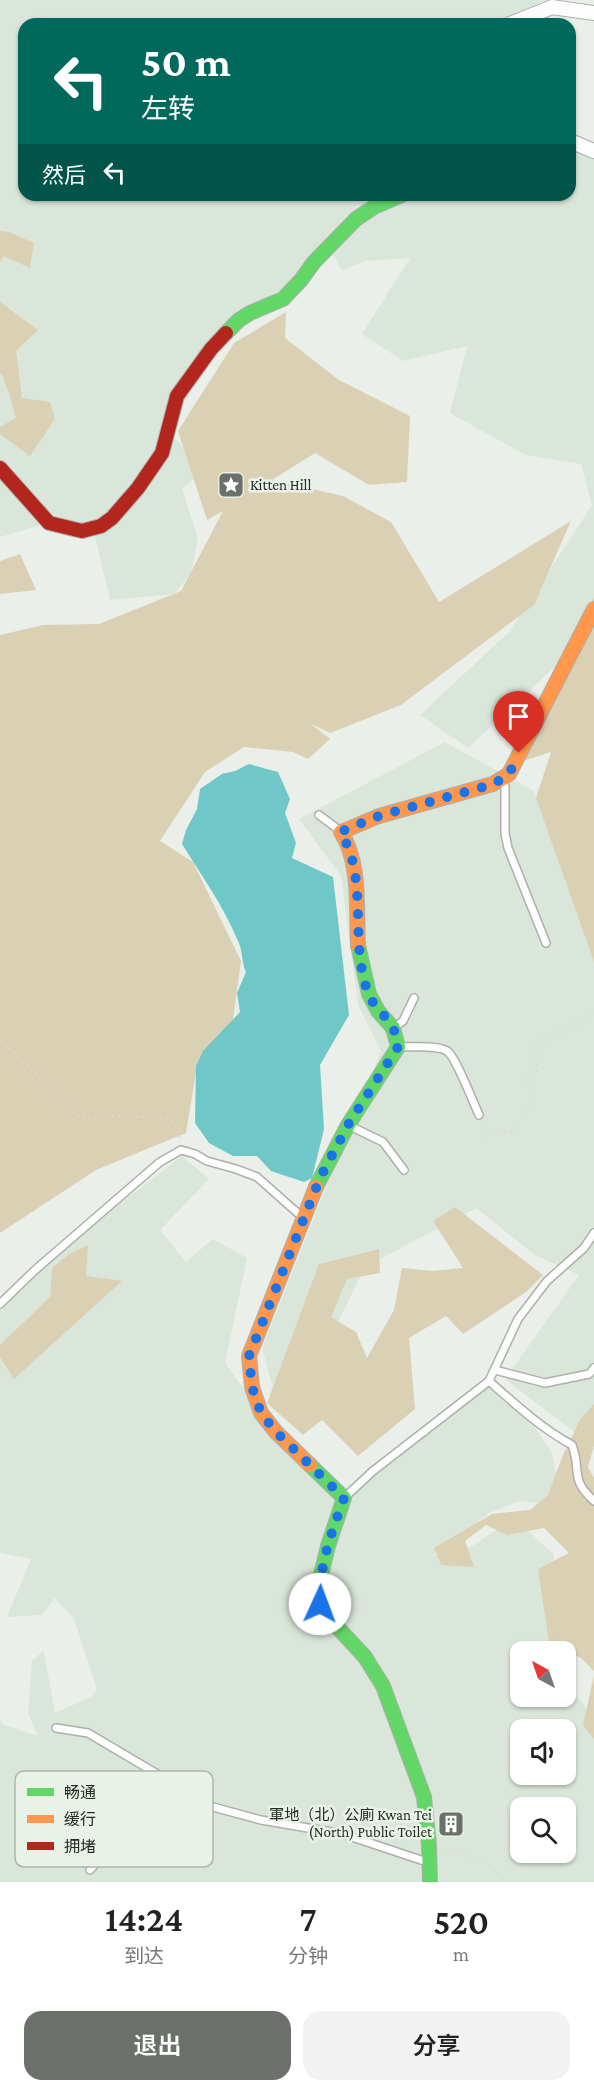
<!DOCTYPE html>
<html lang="zh">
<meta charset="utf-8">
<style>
body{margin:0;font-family:"Crimson Pro","Noto Sans SC",serif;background:#f2f2f2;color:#222;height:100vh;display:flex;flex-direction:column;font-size:22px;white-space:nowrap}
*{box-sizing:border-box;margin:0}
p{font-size:20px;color:#767676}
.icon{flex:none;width:33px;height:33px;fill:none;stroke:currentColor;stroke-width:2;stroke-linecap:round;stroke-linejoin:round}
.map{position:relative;height:1882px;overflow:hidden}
.side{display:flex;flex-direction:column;background:#fff;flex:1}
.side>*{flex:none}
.guide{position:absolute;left:18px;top:18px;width:558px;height:183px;border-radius:18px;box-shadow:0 2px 4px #0004;background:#00695c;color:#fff;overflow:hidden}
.needle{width:39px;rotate:320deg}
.controls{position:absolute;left:510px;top:1641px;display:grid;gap:12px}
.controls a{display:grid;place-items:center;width:66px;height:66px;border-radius:12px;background:#fff;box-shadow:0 2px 4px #0004;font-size:30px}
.pin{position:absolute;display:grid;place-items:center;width:51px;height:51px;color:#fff;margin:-62px -26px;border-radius:50% 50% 50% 0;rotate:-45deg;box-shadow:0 0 6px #0007}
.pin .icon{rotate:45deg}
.me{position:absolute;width:66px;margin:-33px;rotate:2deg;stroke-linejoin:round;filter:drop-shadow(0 0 4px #0008)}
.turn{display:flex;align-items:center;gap:21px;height:126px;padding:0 24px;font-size:27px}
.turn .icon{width:78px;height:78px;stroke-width:2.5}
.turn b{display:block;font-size:42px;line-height:51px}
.then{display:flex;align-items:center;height:57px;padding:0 24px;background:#0003;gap:12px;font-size:22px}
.eta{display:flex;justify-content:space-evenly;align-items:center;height:102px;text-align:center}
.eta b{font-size:36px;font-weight:600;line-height:42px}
.button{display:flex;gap:12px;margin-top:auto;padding:12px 24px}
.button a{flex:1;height:69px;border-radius:18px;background:#6b706b;color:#fff;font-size:24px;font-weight:600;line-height:69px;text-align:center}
.button a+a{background:#f2f2f2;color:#222}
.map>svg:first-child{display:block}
.built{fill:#dbe6da;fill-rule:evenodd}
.green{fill:#dad1b5}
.water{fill:#6fc8c7}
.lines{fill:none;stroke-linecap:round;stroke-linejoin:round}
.lane-casing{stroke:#acb0ab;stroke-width:10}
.street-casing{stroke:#acb0ab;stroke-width:16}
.fast-casing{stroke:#acb0ab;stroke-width:16}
.slow-casing{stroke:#acb0ab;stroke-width:16}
.jam-casing{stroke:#acb0ab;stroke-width:16}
.path{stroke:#d8dad8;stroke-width:2;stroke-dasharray:1.5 4.5;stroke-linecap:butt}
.lane{stroke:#fcfdfc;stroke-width:7}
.street{stroke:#fcfdfc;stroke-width:14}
.fast{stroke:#63d668;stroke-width:14}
.slow{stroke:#ff974d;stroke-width:14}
.jam{stroke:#b3261e;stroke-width:14}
.route{stroke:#1a73e8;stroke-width:10;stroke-dasharray:0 18}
.labels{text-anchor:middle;stroke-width:5;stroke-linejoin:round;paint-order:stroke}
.poi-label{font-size:15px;fill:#272b26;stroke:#e8f2e7;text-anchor:start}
.key{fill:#e8f2e7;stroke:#aeb6ad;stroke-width:1.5}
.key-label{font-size:16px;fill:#272b26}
</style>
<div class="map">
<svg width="594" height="1882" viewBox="0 0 594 1882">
<rect width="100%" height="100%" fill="#eaefea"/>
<g class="built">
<path d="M0,0H545L493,24H24V195H570V141L594,150V601L561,661L468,748L420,715L510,631L592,505L581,464L526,455L450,413L467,346L403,361L362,334L410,258L365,261L342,271L329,246L283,299L218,342L168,431L191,455L195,478L182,488L198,539L191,573L174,594L110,600L93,528L49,523L0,537Z"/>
<path d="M445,742L534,791L594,962V1447L505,1379L579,1275L535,1255L476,1208L365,1267L297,1406L275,1395L262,1348L381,1051L358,1005L341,876L299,819Z"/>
<path d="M182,1156L209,1179L160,1230L186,1262L213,1239L247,1258L225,1363L264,1416L347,1495L489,1381L527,1415L552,1453L560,1491L549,1505L520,1501L489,1513L432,1556L469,1548L514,1518L554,1555L548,1592L564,1651L520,1652V1696H566V1659L574,1692L594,1718V1882H0V1720L2,1724L38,1736L28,1713L32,1660L44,1651L55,1713L91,1697L97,1689L74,1619L55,1598L42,1615L7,1617L31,1559L0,1553V1310L38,1267ZM520,1730H566V1774H520ZM520,1808H566V1852H520Z"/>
</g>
<g class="green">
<path d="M0,231L9,232L34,243L30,268L4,256L0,263Z"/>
<path d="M0,302L38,330L16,351L22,398L50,402L55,419L30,456L0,434V427L16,418L10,396L2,375L0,374Z"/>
<path d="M286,312L285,338L339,380L410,416L407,482L369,485L315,453L272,480L343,496L391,522L439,602L571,521L534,605L401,705L330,733L311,724L330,739L308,759L293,752L244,747L205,772L160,841L193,862L241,961L233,1020L197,1066L186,1133L96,1170L0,1233V635L43,625L99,624L181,591L223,511L207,520L178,431L234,343Z"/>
<path d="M20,554L36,590L0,594V561Z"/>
<path d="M594,598V962L536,798L551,752L526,760L514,749Z"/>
<path d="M455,1207L543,1275L526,1292L463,1334L446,1316L409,1338L415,1409L358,1456L322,1420L303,1435L267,1403L319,1264L379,1249L380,1273L347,1279L331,1317L356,1332L367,1358L394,1310L402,1268L432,1271L463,1268L433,1221Z"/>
<path d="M88,1245L86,1276L122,1281L14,1379L0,1357V1345L50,1297L52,1268L69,1254Z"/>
<path d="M594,1404V1446L588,1467L594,1478V1671L581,1658L549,1642L538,1569L569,1553L544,1528L507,1535L486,1525L465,1541L474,1567L441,1565L434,1548L492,1514L530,1510L548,1495L563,1455L581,1418Z"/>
<path d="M594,1675V1739L583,1725Z"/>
</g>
<path class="water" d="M249,764L278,772L290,799L285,813L296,843L292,858L333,877L349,1015L320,1065L324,1129L312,1178L304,1182L271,1171L257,1156H233L209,1143L195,1123L196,1066L203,1051L240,1012L237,993L246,972C241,961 243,951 238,941C224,907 202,876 182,844L186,830L197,809L200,789L222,774L235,771Z"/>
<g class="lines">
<defs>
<g id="lane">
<path d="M502,780L505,786V833L508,848L546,943"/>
<path d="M319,815L339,830"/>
<path d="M395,1027L403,1021L414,998"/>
<path d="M399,1047C410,1047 438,1045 447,1051C456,1057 473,1102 479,1115"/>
<path d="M350,1126L383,1142L404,1170"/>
<path d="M0,1304L35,1270L160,1162L181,1150L195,1154L207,1161L236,1169L257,1177L301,1216"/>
<path d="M495,1370L545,1383L589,1374L594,1368"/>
<path d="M489,1381C515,1404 541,1428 572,1445C582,1472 569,1478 594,1501"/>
<path d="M344,1498L373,1471L489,1381L518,1319L547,1281L584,1248L594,1233"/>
<path d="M56,1728L88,1733L213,1807L261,1820L343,1834L427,1862"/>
<path d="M90,1870L148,1804L177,1784"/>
</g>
<g id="street">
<path d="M510,24L552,7L594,13"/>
<path d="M570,141L594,151"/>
</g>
<g id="fast">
<path d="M226,333L239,320L250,313L283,299L301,280L314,262L356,219L374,207L402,195"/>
<path d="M316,1187L348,1125L398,1047L393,1028L378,1011L369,994L358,945"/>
<path d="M310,1465L344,1498L328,1546L320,1579V1604L327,1616L365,1657L383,1686L424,1797L429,1845L430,1882"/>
</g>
<g id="slow">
<path d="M358,945C356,909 361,863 341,832L379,816L493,784L509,774L594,609"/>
<path d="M310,1465L276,1432L261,1413L252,1387L249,1356L316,1187"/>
</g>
<path id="jam" d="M0,468L49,523L82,531L101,526L112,518L138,488L162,453L177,396L211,349L226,333"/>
</defs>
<use href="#lane" class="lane-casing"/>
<use href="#street" class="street-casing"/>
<use href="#fast" class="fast-casing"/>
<use href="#slow" class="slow-casing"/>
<use href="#jam" class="jam-casing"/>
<g class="path">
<path d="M0,1041L20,1058L48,1087L63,1098L79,1117L93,1119L113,1116L168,1118L179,1130L180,1139"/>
<path d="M482,1125L486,1136L515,1130L531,1102L528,1079L537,1071L535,1045L594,1014"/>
<path d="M444,1849C469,1857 490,1859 506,1882"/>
</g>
<use href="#lane" class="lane"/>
<use href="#street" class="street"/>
<use href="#fast" class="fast"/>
<use href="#slow" class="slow"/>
<use href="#jam" class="jam"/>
</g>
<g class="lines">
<path class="route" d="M320,1604C319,1564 331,1535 344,1498L276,1432L261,1413L252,1387L249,1356L320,1178L348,1125L398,1047C396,1041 396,1034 393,1028C387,1016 374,1008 369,995C348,944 370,877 340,832L379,816L494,784L509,774L519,753"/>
</g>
<defs>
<symbol id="sight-square" viewBox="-11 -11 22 22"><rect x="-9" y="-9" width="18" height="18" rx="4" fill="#6b706b" stroke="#e8f2e7"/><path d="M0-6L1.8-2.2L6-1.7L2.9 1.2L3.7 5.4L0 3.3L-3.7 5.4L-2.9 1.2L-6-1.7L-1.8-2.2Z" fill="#fff"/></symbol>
<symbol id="building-square" viewBox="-11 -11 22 22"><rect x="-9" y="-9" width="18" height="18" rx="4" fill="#6b706b" stroke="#e8f2e7"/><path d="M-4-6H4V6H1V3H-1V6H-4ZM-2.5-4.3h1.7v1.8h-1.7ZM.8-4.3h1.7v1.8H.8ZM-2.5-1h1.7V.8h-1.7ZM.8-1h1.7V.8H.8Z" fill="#fff"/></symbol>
</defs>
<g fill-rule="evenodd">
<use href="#sight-square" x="216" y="470" width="30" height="30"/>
<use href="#building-square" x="436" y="1809" width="30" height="30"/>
</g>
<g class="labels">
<g class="poi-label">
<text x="250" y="490">Kitten Hill</text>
<text x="432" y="1820" text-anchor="end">軍地（北）公廁 Kwan Tei<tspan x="432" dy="17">(North) Public Toilet</tspan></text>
</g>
</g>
<rect x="15" y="1771" width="198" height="96" rx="9" class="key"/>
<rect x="27" y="1788" width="27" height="8" fill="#63d668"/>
<rect x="27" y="1815" width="27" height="8" fill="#ff974d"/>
<rect x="27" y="1842" width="27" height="8" fill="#b3261e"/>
<g class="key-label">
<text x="64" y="1798">畅通</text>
<text x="64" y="1825">缓行</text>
<text x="64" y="1852">拥堵</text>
</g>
</svg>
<div class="controls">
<a><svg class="needle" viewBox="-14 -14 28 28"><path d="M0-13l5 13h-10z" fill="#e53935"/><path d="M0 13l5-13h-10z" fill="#767676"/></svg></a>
<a><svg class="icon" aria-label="sound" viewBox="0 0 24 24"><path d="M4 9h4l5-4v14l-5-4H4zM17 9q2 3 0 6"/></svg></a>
<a><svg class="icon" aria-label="search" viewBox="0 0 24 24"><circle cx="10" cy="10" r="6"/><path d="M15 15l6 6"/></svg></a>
</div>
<div class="pin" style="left:519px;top:753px;background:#d93025"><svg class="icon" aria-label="arrive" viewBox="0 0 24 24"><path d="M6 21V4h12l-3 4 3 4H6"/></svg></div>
<svg class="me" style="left:320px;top:1604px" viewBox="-20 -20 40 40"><circle r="19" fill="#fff"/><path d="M0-13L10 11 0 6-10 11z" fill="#1a73e8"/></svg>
<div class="guide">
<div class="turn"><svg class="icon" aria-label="left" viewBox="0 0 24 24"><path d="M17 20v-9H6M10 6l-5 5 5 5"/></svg><div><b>50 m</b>左转</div></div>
<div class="then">然后<svg class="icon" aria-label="left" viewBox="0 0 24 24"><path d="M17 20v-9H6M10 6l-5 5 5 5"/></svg></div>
</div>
</div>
<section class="side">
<div class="eta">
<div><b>14:24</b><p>到达</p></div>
<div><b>7</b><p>分钟</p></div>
<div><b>520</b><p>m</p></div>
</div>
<div class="button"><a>退出</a><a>分享</a></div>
</section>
